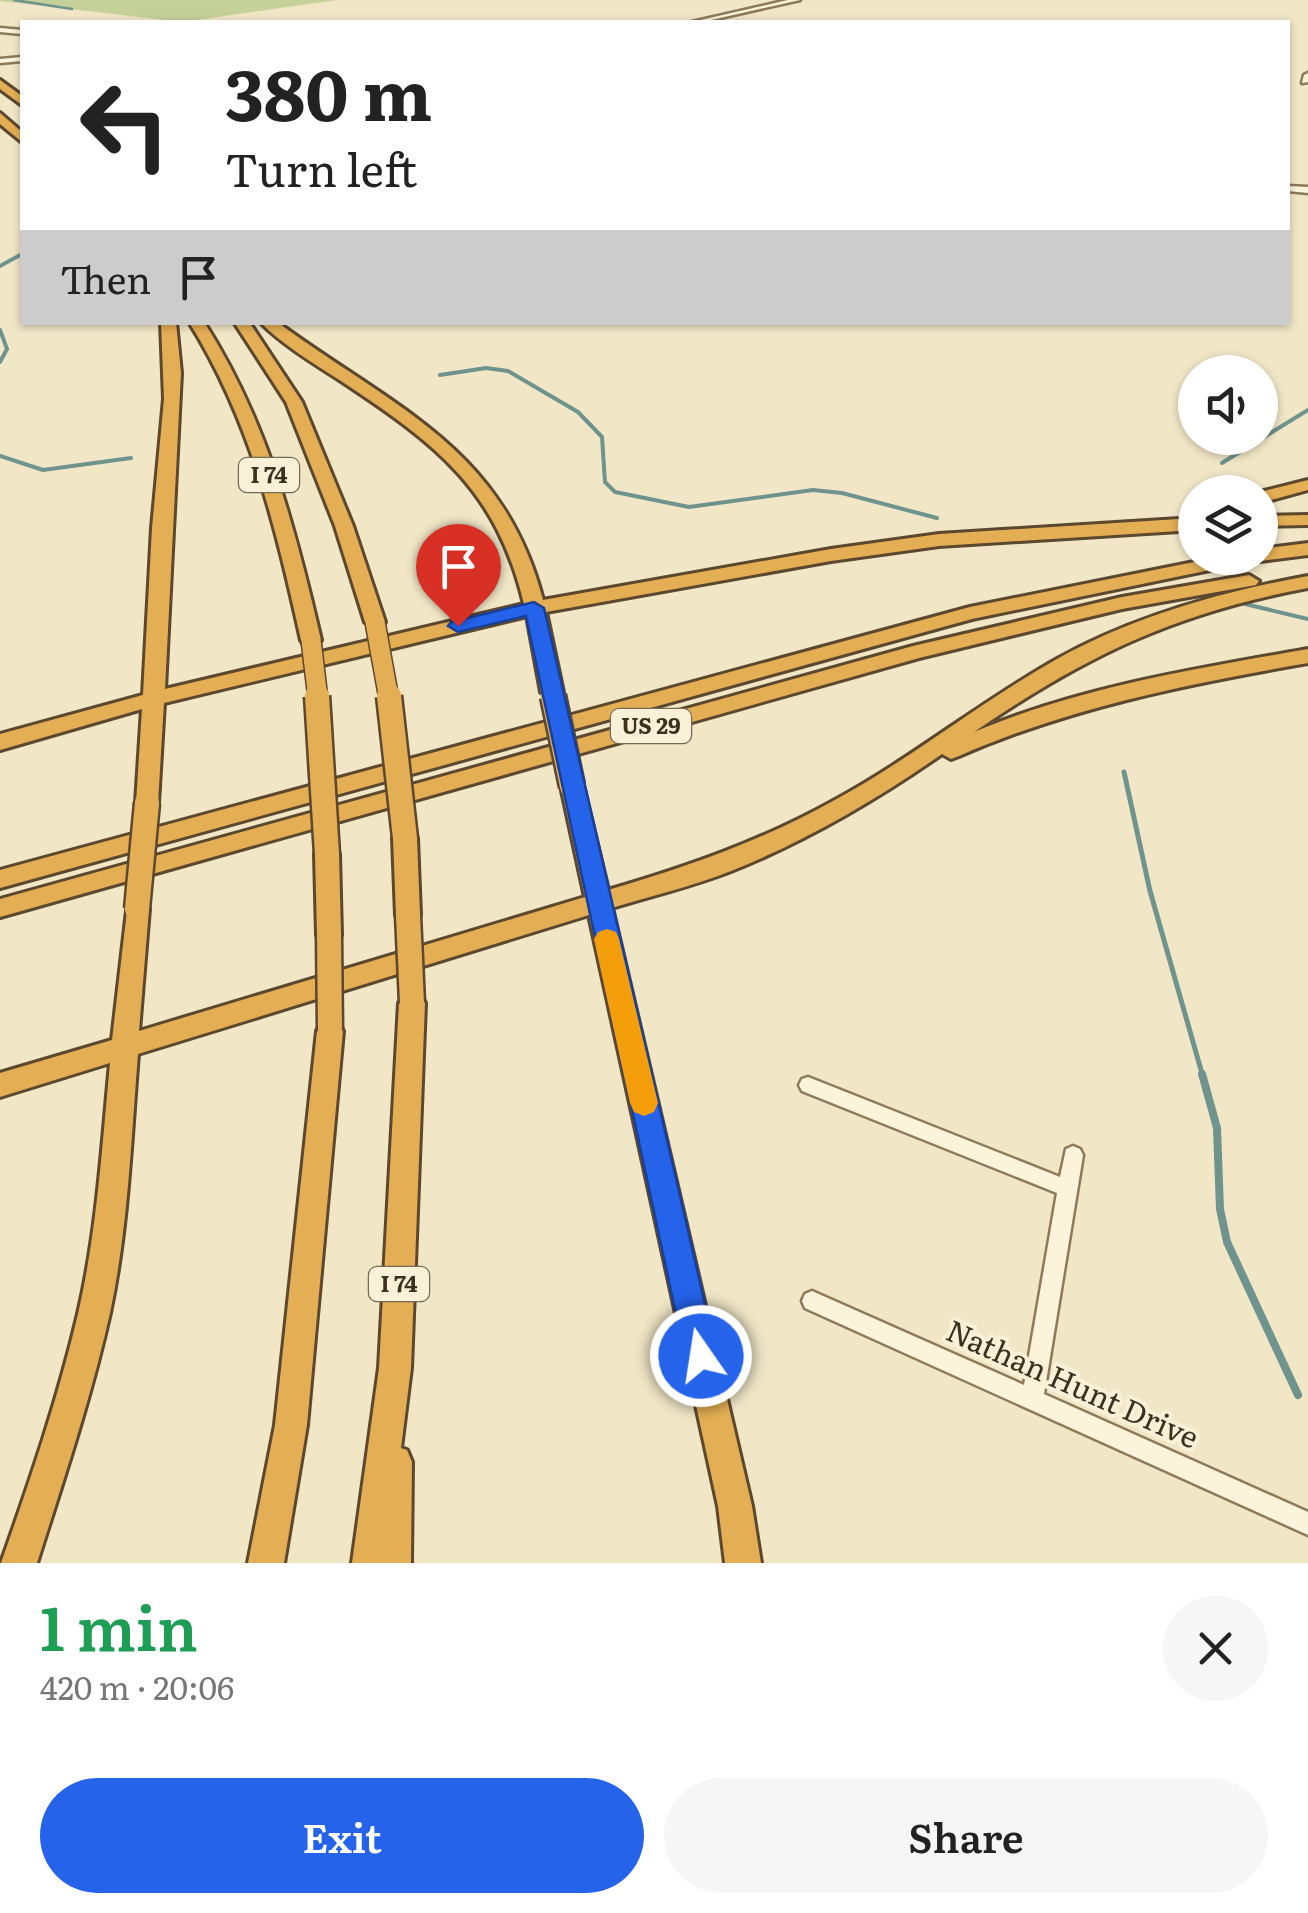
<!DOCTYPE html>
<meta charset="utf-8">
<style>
body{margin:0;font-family:Literata,serif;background:#f6f6f6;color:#222;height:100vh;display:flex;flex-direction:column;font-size:38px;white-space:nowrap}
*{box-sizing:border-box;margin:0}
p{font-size:32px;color:#767676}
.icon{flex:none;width:55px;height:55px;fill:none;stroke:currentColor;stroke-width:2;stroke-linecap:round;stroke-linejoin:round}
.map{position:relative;height:1563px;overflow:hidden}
.panel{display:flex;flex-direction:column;background:#fff;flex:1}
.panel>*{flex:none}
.hud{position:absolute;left:20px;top:20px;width:1270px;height:305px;border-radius:0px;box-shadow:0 2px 8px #0004;background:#fff;color:#222;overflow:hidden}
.buttons{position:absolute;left:1178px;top:355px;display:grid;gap:20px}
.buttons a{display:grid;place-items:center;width:100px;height:100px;border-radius:50%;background:#fff;box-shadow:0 2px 8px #0004;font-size:50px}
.pin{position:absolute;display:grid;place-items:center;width:85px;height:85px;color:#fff;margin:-102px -42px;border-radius:50% 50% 50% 0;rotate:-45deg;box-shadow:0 0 10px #0007}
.pin .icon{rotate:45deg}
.me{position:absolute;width:110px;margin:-55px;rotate:347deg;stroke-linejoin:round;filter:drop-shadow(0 0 8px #0008)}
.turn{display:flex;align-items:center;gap:35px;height:210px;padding:0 40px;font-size:45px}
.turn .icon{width:130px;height:130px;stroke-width:2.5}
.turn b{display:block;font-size:70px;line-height:85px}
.then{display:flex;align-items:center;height:95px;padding:0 40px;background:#0003;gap:20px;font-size:38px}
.round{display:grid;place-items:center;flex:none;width:105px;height:105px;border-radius:52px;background:#f6f6f6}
.overview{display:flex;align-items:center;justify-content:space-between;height:170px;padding:0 40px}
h1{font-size:60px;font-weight:600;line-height:75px;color:#1e9e55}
.primary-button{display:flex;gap:20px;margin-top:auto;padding:20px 40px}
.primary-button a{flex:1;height:115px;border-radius:60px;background:#2563eb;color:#fff;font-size:40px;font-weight:600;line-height:115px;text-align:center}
.primary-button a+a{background:#f6f6f6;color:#222}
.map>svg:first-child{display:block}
.green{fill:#c6d099}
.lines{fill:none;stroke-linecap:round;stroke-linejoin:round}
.stream-far3{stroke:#6e948d;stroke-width:2.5}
.stream-far2{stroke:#6e948d;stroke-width:4}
.stream-far1{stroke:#6e948d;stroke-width:5}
.stream{stroke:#6e948d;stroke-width:8}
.minor-casing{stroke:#8e7a5a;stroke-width:5}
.highway-casing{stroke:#5c472f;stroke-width:6}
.minor{fill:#fbf4db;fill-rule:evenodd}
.highway{fill:#e4af54;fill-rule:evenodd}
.highway-bridge-far1-casing{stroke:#5c472f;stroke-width:22;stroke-linecap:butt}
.highway-bridge-casing{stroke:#5c472f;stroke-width:29;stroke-linecap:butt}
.highway-bridge-far1{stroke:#e4af54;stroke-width:19}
.highway-bridge{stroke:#e4af54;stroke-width:24}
.route{fill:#2563eb;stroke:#184099;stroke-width:2.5}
.slow{fill:#f59e0b}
.labels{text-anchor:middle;stroke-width:8;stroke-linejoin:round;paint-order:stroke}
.shield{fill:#f8f1d7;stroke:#756a56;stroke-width:2.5}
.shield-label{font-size:22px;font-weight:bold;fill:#3d301f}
.near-street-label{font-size:30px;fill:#3d301f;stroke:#f8f1d7}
</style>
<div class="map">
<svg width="1308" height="1563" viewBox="0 0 1308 1563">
<rect width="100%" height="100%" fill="#f1e7c7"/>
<path class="green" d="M337,0L183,22L0,1V0Z"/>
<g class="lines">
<path class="stream-far3" d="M14,0L72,9"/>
<g class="stream-far2">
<path d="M0,266L22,254"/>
<path d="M0,330L7,349L0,362"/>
<path d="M440,375L486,368L508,371L578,412L602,437L605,482L615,492L689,507L813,490L842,493L937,518"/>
<path d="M0,456L43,470L131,458"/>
<path d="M1222,463L1308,410"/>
<path d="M1245,604L1308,619"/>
</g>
<path class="stream-far1" d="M1124,772L1150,891L1203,1077"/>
<path class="stream" d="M1202,1074L1217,1128L1220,1209L1227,1242L1298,1395"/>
<defs>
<g id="minor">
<path d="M788,0H800L702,22H692Z"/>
<path d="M0,28L22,30V34L0,32Z"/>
<path d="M22,57V61L0,63V59Z"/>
<path d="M1308,73V82L1302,83L1304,75Z"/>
<path d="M1288,186L1308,187V193L1288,191Z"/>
<path d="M808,1077L1060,1177L1066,1149L1073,1146L1080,1149L1083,1155L1044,1394L1308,1512V1535L805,1308L802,1301L805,1294L812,1291L1024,1385L1057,1193L802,1091L799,1085L802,1079Z"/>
</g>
<g id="highway">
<path d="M0,80L22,96V105L0,89Z"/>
<path d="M0,113L22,132V142L0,124Z"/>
<path d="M161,322H176L181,373L165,689L524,604C496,488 436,444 341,381C313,363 283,345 260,322H277C394,408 503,447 543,600L831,549L939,534L1195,518V530L939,546L831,561L546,612L563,692L552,699L541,692L527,616L164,703L158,803L147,811L136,803L142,709L0,750V734L143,695L152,528L164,399Z"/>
<path d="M189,322H204C267,420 295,528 321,640L318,645H304L301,640C276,528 251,421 189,322Z"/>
<path d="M234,322H249L302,402L353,526L385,622L382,626L375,628L365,622L335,526L286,402Z"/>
<path d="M1308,480V490L1260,503V492Z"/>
<path d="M1308,515V525L1260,526V516Z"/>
<path d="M1308,543V555L1260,561L1252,558H1260V549Z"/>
<path d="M1214,558H1248L1239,564L972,619L0,888V870L970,607Z"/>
<path d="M1249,575L1259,581L1256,585L1122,609L919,658L0,917V899L913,646L1122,597Z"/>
<path d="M1308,576V588C1174,613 1085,656 974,732C1080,687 1196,669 1308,649V663C1188,684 1071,707 959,756L951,759L942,754C876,800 806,841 731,871C693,886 651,896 612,908L752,1506L761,1563H725L718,1506L589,915L138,1054C131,1141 128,1228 110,1313C91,1398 63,1481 37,1563H1C30,1481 58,1399 78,1314C97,1232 102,1147 110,1063L0,1097V1073L112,1040L128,902H146L149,909L139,1031L585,897L561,786L564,780L572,778L583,786L608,890C687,867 761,841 833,801C911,759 980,702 1057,659C1135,616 1221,592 1308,576Z"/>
<path d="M405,829L413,832L417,838L420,915L417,922H399L396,915L393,838L397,832Z"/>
<path d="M327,845L335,848L339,854L341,935L338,942L329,945L320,942L317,935L315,854L319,848Z"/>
<path d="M412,992L421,995L425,1003L411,1368L401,1448L407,1450L412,1462L411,1563H352L379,1368L399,1003L403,995Z"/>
<path d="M330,1020L339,1023L343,1031L307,1425L284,1563H248L275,1425L317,1031L321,1023Z"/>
</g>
</defs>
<use href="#minor" class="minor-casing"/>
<use href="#highway" class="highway-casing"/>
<use href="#minor" class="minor"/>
<use href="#highway" class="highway"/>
<defs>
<g id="highway-bridge-far1">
<path d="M375,622L389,699"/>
<path d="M311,640L318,699"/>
<path d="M552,692L553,699"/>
</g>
<g id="highway-bridge">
<path d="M317,696L327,854"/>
<path d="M389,696L405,838"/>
<path d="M553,696L572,786"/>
<path d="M137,909L147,803"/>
<path d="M408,915L412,1003"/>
<path d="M329,935L330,1031"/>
</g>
</defs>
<use href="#highway-bridge-far1" class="highway-bridge-far1-casing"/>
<use href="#highway-bridge" class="highway-bridge-casing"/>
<use href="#highway-bridge-far1" class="highway-bridge-far1"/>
<use href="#highway-bridge" class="highway-bridge"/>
</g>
<path class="route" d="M534,602L544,608L717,1356L712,1367L701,1372L690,1367L685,1356L526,616L458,632L448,626L451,622Z"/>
<path class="slow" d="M607,929L616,932L619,939L658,1103L654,1112L644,1116L634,1112L630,1103L594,939L598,932Z"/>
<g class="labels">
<g class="shield">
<rect x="239" y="458" width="60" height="34" rx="8"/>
<rect x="611" y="709" width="80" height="34" rx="8"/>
<rect x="369" y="1267" width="60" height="34" rx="8"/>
</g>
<g class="shield-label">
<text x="269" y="483">I 74</text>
<text x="651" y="734">US 29</text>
<text x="399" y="1292">I 74</text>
</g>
<g class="near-street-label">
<text transform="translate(1072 1385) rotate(24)" y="10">Nathan Hunt Drive</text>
</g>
</g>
</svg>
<div class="buttons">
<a><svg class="icon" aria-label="sound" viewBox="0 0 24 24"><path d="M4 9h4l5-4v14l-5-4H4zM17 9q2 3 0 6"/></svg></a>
<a><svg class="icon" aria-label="layers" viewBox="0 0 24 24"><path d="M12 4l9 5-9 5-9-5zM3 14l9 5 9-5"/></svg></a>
</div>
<div class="pin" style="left:458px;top:626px;background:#d93025"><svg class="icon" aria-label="arrive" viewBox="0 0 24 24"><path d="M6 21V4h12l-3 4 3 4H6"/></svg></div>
<svg class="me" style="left:701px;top:1356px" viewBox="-20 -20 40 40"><circle r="17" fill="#2563eb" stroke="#fff" stroke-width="3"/><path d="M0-11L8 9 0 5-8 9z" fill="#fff"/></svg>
<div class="hud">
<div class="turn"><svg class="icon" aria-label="left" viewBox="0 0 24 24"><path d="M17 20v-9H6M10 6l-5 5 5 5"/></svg><div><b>380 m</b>Turn left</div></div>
<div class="then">Then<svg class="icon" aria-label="arrive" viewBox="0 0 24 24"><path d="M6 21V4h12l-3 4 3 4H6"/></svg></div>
</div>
</div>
<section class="panel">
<div class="overview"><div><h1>1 min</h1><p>420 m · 20:06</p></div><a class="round"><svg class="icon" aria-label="close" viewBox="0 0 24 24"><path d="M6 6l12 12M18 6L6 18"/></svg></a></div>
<div class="primary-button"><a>Exit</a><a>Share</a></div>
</section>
